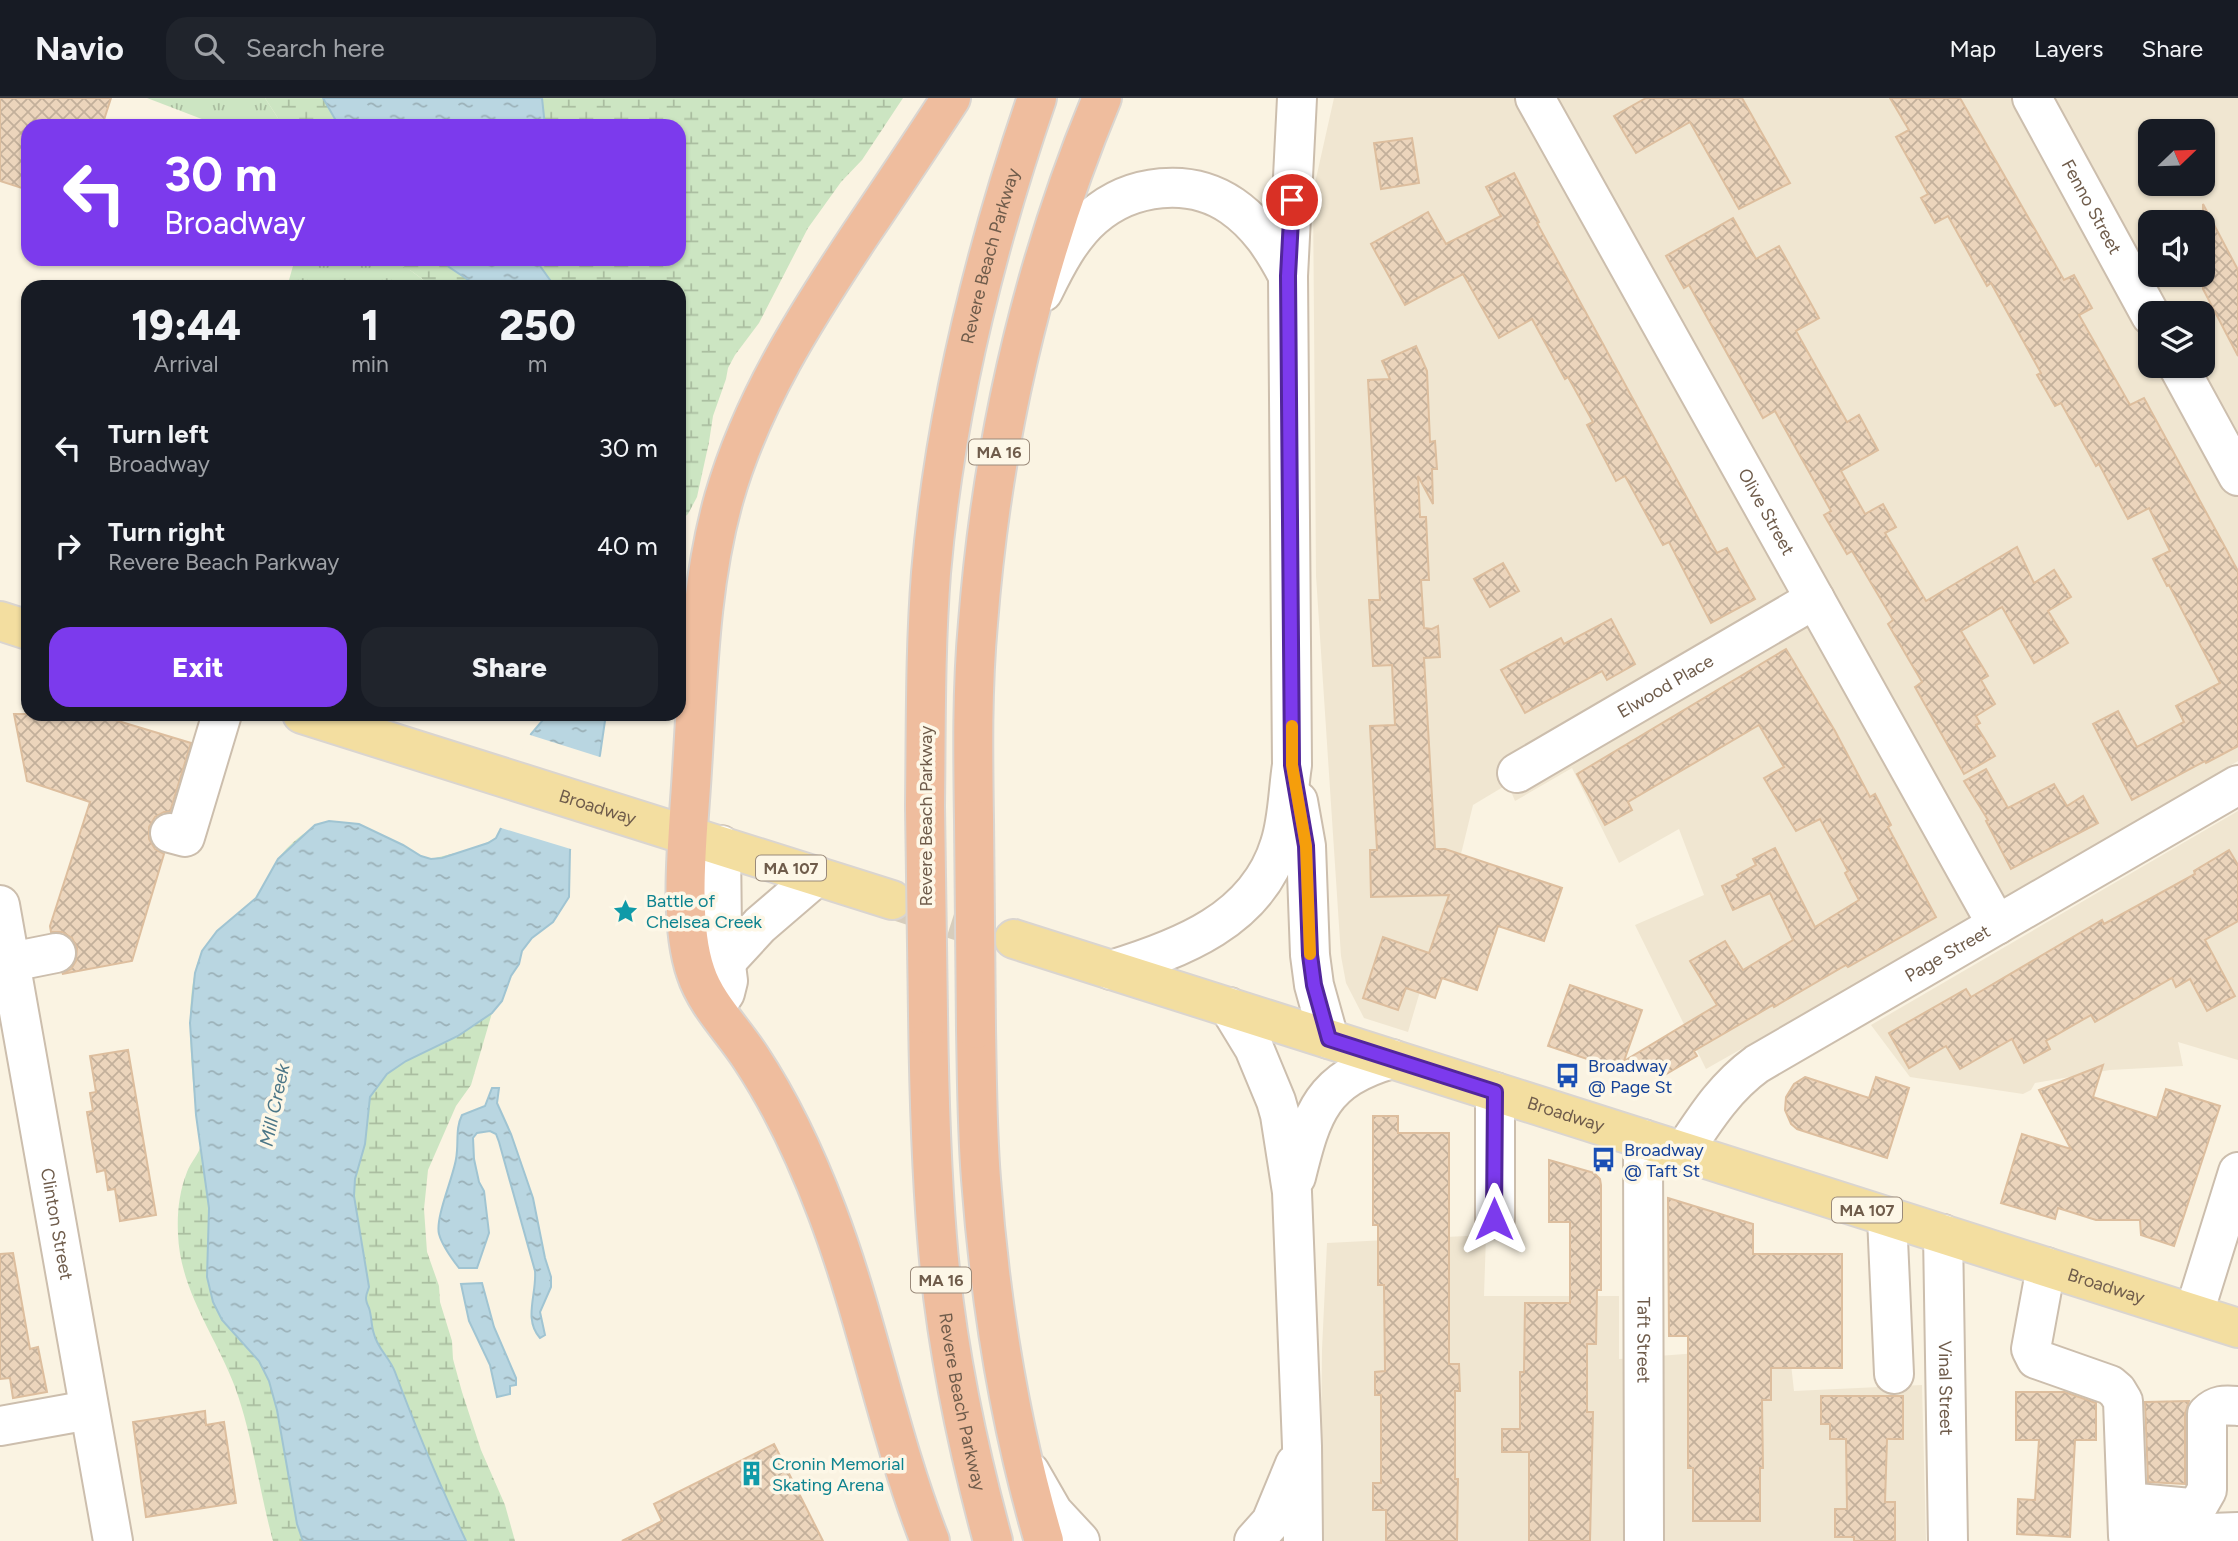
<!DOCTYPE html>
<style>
body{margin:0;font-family:Figtree,sans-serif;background:#20242c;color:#f1f3f6;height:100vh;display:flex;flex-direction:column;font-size:26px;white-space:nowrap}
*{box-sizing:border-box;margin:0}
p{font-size:23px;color:#9ea1a6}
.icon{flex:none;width:38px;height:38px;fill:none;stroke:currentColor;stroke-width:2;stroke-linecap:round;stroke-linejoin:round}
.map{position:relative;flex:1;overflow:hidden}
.drawer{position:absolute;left:21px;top:182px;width:665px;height:441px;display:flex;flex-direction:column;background:#171b24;border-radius:21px;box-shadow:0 2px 5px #0004}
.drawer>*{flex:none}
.banner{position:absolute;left:21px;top:21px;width:665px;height:147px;border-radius:21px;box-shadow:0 2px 5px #0004;background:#7c3aed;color:#fff;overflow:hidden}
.needle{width:46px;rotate:67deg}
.fabs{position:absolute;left:2138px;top:21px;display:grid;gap:14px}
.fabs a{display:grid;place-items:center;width:77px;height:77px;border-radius:14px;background:#171b24;box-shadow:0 2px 5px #0004;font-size:35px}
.pin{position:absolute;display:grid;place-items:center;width:60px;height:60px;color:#fff;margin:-30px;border:4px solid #fff;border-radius:50%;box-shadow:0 2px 7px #0007}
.me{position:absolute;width:77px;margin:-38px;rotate:0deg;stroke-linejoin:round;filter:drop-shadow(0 0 5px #0008)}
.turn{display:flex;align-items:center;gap:24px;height:147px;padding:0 28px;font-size:32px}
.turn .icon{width:91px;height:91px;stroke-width:2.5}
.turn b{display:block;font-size:49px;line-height:60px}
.eta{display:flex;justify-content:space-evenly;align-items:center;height:119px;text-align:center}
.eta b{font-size:42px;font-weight:800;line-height:49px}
.cta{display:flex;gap:14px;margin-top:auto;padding:14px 28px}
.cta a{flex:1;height:80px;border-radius:21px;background:#7c3aed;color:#fff;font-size:28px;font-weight:800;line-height:80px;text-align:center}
.cta a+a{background:#20242c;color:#f1f3f6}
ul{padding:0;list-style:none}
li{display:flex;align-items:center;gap:21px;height:98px;padding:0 28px}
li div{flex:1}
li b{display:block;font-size:26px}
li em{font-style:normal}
header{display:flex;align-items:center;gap:42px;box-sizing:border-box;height:98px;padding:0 35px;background:#171b24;border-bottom:2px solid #363941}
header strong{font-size:33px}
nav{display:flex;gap:38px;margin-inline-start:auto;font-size:24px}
.search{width:490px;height:63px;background:#20242c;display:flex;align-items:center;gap:18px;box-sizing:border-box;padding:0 24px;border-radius:21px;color:#9ea1a6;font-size:26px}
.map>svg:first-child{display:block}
.residential{fill:#f0e6d1;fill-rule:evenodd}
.wetland{fill:url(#wetland-marsh)}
.park{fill:url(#park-tufts)}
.water{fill:url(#water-ripples);stroke:#a0c4d2;stroke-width:2}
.pier{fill:#faf3e2}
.building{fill:url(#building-cross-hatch);stroke:#ddbe9e;stroke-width:2}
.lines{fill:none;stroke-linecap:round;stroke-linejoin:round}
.major-tunnel{stroke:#d7cdbc;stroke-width:38;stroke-dasharray:38 19;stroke-linecap:butt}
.minor-casing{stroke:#ccbead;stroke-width:42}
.major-casing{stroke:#dad5d0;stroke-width:42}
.highway-casing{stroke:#dad5d0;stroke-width:42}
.minor{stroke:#fff;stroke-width:38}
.major{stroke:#f3dea0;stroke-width:38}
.highway{stroke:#efbd9e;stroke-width:38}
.highway-bridge-casing{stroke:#dad5d0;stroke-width:42;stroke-linecap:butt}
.highway-bridge{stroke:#efbd9e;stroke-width:38}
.route-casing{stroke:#51269a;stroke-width:18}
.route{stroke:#7c3aed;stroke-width:12}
.slow{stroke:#f59e0b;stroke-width:12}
.labels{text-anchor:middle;stroke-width:7;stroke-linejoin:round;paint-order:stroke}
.shield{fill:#fdf7e7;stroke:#9a8a7a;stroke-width:2}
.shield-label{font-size:16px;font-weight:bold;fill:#6f5c4b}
.street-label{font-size:18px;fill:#6f5c4b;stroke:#fdf7e7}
.culture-label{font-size:18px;fill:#0d838f;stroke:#fdf7e7;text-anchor:start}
.transit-label{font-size:18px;fill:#164399;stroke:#fdf7e7;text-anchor:start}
.water-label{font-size:19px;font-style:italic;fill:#4b7687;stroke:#fdf7e7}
</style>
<header>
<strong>Navio</strong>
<div class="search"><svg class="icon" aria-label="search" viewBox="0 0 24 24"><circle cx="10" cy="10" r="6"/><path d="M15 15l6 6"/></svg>Search here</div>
<nav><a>Map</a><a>Layers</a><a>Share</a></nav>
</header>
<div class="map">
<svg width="2238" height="1443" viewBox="0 0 2238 1443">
<defs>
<pattern id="wetland-marsh" width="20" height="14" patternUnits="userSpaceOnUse" patternTransform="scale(1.75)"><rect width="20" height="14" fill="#cce5c2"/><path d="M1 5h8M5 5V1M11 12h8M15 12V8" fill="none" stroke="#aabda0"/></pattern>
<pattern id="park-tufts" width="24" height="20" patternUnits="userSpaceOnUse" patternTransform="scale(1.75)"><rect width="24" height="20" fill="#cce5c2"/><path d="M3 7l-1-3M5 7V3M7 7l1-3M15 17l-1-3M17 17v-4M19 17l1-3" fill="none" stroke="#aabda0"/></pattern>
<pattern id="water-ripples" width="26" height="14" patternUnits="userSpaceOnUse" patternTransform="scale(1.75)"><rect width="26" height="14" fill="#b9d6e1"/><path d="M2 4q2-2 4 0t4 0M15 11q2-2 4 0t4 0" fill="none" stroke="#9bb1b8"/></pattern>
<pattern id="building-cross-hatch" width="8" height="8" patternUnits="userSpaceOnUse" patternTransform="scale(1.75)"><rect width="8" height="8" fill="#ecd5bc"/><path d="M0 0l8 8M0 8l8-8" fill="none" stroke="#c3b09b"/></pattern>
</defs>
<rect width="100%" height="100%" fill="#faf3e2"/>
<g class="residential">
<path d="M1334,0H2238V663L1961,826L1706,971L1635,827L1704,797L1679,731L1619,765L1572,670L1515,703L1508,686L1473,707L1462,752L1408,934L1364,920L1346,885L1341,858L1316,478L1313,94ZM2151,33H2203V86H2151ZM2151,124H2203V177H2151ZM2151,215H2203V268H2151Z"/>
<path d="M2238,713V962L2178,944L2183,968L2110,972L2035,985L2031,992L2023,996L1910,979L1871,927Z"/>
<path d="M1486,1137L1484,1198H1619V1261L1789,1248L1794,1293L1922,1287L1926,1443H1320L1322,1252L1327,1145Z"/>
</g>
<g class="wetland">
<path d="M265,0H344L363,28H283Z"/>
<path d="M436,0H903L862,62L841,84L808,130L759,225L735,257L728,270L726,281L713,318L709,344L697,399L688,416L679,424V189H555L535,161H679V28H423Z"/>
<path d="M341,161H466L484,189H433L410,172L351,168Z"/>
<path d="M329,723L359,726L403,747L421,758L431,761L476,750L496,740L328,877L378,1443H273C259,1392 253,1339 235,1289C216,1238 180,1193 178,1136C177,1116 179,1094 187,1074C190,1065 200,1055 201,1046C202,1036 197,1024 196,1015C192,973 182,889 203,852C216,830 239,820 255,801C264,790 269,776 276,764C288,746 309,729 329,723Z"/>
<path d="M553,824L532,840L522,853L519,866L511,878L502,903L492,915L471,987L456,1008L428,1072L424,1111L427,1154L439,1188L440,1204L452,1243L453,1261L462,1294L481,1352L505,1407L515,1443H432L382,1346L303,967Z"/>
</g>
<g class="park">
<path d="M147,0H265L283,28H220Z"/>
<path d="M295,161H341L351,168L397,167L410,172L433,189H287Z"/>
</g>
<g class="water">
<path d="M323,0H542L545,28H339Z"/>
<path d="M442,161H535L555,189H479L449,169Z"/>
<path d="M548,616H606L600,657L570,752L569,799L553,824L532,840L522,853L519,866L511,878L502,903L492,915L458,938L406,963L387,976L370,999L365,1046L355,1081L354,1098L369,1189C368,1192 366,1196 366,1200C366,1204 367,1206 369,1210C372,1219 371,1228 374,1236C377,1250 390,1260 395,1274C416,1331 440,1387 466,1443H303L297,1426L277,1312L269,1283L259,1263L222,1222L213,1204L207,1179L209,1110L196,1017L190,925L195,875L202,853L217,833L256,800L278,761L315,727L329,723L359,726L403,747L421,758L431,761L442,760L488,745L496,740L501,730L531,636Z"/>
<path d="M492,990H499L497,1005L511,1036L533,1100L545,1160L551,1179V1189L540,1214L545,1237L540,1240C523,1221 537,1196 535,1173L499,1044L496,1036L490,1033L477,1035L473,1040L474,1061L479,1084L484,1093L489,1135L477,1170H459C452,1161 442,1147 439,1136C435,1120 453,1080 456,1061C459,1045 455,1031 462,1017L485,1008Z"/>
<path d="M482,1185L494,1229L516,1280V1287L510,1288V1296L497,1299L490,1267L469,1223L461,1186Z"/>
</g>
<path class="pier" d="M527,636L603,660L574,752L498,729Z"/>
<g class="building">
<path d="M0,0H111L102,28H28V92L0,83Z"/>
<path d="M1646,0H1742L1790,85L1739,111L1690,24L1636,55L1614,18Z"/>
<path d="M1890,0H1960L2064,182L2074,177L2092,210L2079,217L2130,307L2144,300L2238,473V648L2206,665L2205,663L2132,702L2093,626L2118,613L2137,649L2184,624L2176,608L2220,585L2169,487L2167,488L2153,461L2170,453L2149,410L2128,421L2099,366L2096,368L2061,305L2055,308L2037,277L2041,275L1991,185L1987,188L1948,118L1935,125L1921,100L1928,96L1896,39L1909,32Z"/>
<path d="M1412,40L1419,85L1381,91L1374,45Z"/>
<path d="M1514,75L1539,124L1537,125L1717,455L1727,450L1755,501L1711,525L1669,444L1663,447L1625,378L1616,383L1587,327L1593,324L1568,279L1565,281L1532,221L1499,240L1463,176L1405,207L1371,146L1428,114L1446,146L1501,118L1486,89Z"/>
<path d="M2203,106L2238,172V258L2203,191Z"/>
<path d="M1733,120L1756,161L1779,148L1819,220L1796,233L1847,324L1859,317L1878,352L1841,373L1865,416L1883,406L1896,429L1885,435L1926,503L2017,449L2034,485L2054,472L2071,499L2048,513L2068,545L2034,565L2002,509L1961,533L1988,578L1981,582L1995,606L1976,618L1980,625L1976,627L1995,658L1964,676L1915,589L1922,584L1888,526L1893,522L1852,453L1847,456L1824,417L1831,413L1775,313L1763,320L1689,187L1684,190L1666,158Z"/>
<path d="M1416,248L1427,273L1430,344L1435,343L1437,371H1432L1433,406L1418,378L1420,419H1426L1429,482H1421L1424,530L1432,531L1438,528L1440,559L1424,560L1435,751H1445L1562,790L1544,843L1498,828L1477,892L1442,880L1435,900L1406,890L1398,912L1363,900L1383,839L1429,855L1449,797L1371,799L1370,752H1377L1370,628L1395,627L1392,567L1373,568L1369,502H1380L1368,282L1390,281L1382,263Z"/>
<path d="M1503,465L1519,493L1490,509L1474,481Z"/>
<path d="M1611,521L1635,566L1607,582L1602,573L1525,615L1501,572L1561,540L1564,546Z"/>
<path d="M1786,551L1835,633L1870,699L1875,696L1891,727L1888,729L1936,819L1848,869L1846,867L1774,909L1773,907L1694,953L1697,958L1663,978L1623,964L1620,972L1548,948L1570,887L1642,912L1624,963L1717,907L1690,863L1725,843L1743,872L1793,842L1770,795L1733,812L1722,788L1739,780L1737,777L1756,767L1753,761L1775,750L1815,829L1859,802L1845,775L1848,773L1820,721L1796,733L1764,680L1784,669L1759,627L1628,704L1632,712L1605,727L1577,676Z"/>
<path d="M14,616H95L191,645L170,714H164L155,719L149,729V741L155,751L164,756L132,863L62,876L71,871L76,863L77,850L72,840L62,834H51L50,828L90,704L27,683Z"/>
<path d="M1986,671L2008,710L2054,686L2067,708L2083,698L2098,725L2011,771L1986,723L1988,722L1964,683Z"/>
<path d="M2229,752L2238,767V823L2205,842L2235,898L2207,913L2190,881L2176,889L2172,880L2095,924L2091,917L2046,943L2050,951L2024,965L2012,941L1960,971L1946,948L1909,970L1889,935L1966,891L1971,899L2102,822L2104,826L2195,776L2194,773Z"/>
<path d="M128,952L156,1117L120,1123L115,1091L108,1092L105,1072L97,1074L87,1014L93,1013L90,995L96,994L90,958Z"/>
<path d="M2103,967L2093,999L2157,1020L2166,991L2220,1008L2174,1148L2141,1137L2140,1122H2096L2058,1110L2055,1121L2001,1105L2022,1036L2071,1051L2039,992Z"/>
<path d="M1805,979L1869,1000L1876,979L1909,990L1887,1060L1797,1031L1791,1026L1785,1012L1786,999L1794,986Z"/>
<path d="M1373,1018H1398V1035H1449V1266H1459L1460,1293H1455V1381H1458L1457,1443H1386V1412H1373V1385H1381V1297H1375V1274L1385,1273L1384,1187H1378V1127H1373Z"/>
<path d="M1549,1062L1594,1075L1600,1081L1601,1087V1192H1597L1596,1246H1587V1314H1593L1590,1443H1529V1354H1502V1331H1520V1274H1524L1525,1205H1570V1124H1549Z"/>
<path d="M1668,1100L1753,1126V1156H1842V1270H1771V1302H1762L1763,1370H1760V1423H1693V1370H1688V1238H1669Z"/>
<path d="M13,1155L30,1251L38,1249L47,1294L13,1300L10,1280L0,1281V1156Z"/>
<path d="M2016,1294H2065L2096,1305V1342H2075L2070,1439L2017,1436L2018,1401L2035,1402L2039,1342H2016Z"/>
<path d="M1821,1298H1903V1341H1887L1885,1404H1895V1443H1854V1439H1835V1411H1847L1846,1341H1830V1326H1821Z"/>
<path d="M2189,1303L2185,1316V1386L2148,1384L2145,1304Z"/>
<path d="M205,1313L206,1327L224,1324L236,1405L146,1419L133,1324Z"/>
<path d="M774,1346L823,1443H622L662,1423L654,1406Z"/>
</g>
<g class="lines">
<path class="major-tunnel" d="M898,804L1014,841"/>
<defs>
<g id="minor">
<path id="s1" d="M1535,0L1997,827"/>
<path id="s2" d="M2032,0L2151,218"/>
<path d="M1043,194C1056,167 1071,138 1093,119C1131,86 1190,79 1232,108C1258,126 1274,151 1288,178"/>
<path d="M2178,268L2238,378"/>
<path id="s3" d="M1517,675L1815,501"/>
<path d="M1298,703L1306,748L1310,857L1314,887L1329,941"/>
<path d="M170,735L185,739L222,616"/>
<path id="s4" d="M0,807L113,1443"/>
<path d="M11,864L56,855"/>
<path d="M725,865L760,827L817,778"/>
<path d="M1111,872C1180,851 1257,822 1280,746C1288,722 1288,693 1292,667L1288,178L1297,0"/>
<path d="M715,909L725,895L728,883L722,836L721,747"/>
<path d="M1229,909L1254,950L1276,1003L1280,1017L1292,1094L1302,1348L1303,1443"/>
<path id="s5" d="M1643,1041L1644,1443"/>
<path id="s6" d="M1683,1054C1705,1021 1724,990 1757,966L2238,687"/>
<path d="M1296,1079C1312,1014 1322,981 1392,961"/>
<path d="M1887,1119L1894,1276"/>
<path d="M1495,1121V994"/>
<path id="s7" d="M1943,1136L1948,1443"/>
<path d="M2046,1169L2031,1251L2036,1261L2110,1287L2117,1293L2123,1303L2128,1438L2238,1434"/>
<path d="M2194,1215L2238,1074"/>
<path d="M0,1328L89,1312"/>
<path d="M1030,1374L1053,1414L1080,1443"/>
<path d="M2127,1404L2190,1410L2199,1406L2207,1392V1316C2217,1306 2225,1307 2238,1308"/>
<path d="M1254,1443L1271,1424L1295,1366"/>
</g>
<g id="major">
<path d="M0,523L28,532"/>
<path id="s8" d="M302,616L892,802"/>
<path id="s9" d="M1014,841L2238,1230"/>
</g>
<g id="highway">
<path id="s10" d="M925,708C926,630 925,553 931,475C945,313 984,154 1037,0"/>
<path d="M974,722C973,657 972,590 978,525C992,346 1032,167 1102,0"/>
<path id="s11" d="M928,916C929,990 931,1065 937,1139C945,1242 966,1344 993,1443"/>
<path d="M976,931C977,981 977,1031 981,1081C990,1203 1009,1325 1044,1443"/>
<path d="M930,1443C888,1336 868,1222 827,1114C807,1061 782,1007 751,960C733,932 706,906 696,875C677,821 689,729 692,672C698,581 699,489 724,400C752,303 805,220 860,137C891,91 921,46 951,0"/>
</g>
</defs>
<use href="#minor" class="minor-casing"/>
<use href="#major" class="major-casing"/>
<use href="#highway" class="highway-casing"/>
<use href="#minor" class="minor"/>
<use href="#major" class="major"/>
<use href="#highway" class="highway"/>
<defs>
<g id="highway-bridge">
<path d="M925,708L928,916"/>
<path d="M974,722L976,931"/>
</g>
</defs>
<use href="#highway-bridge" class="highway-bridge-casing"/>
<use href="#highway-bridge" class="highway-bridge"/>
</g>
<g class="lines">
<defs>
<path id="route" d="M1292,102L1288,178L1292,667L1306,748L1310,857L1314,887L1329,941L1495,994L1494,1121"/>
</defs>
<use href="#route" class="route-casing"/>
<use href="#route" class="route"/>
<path class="slow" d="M1292,628V667L1306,748L1310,856"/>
</g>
<defs>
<symbol id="sight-bare" viewBox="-9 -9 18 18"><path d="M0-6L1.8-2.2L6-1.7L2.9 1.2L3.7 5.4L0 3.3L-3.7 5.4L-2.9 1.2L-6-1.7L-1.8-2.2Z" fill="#0f9aa8" stroke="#fdf7e7" stroke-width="2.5" paint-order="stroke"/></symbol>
<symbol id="bus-bare" viewBox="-9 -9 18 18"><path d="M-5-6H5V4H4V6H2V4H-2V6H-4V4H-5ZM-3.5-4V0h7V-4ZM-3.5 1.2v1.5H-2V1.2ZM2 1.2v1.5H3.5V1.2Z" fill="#1a4fb4" stroke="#fdf7e7" stroke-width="2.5" paint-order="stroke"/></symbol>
<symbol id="building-bare" viewBox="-9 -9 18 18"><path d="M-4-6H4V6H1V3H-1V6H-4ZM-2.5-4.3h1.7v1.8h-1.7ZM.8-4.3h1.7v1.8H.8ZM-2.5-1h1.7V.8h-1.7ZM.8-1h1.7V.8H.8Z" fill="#0f9aa8" stroke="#fdf7e7" stroke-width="2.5" paint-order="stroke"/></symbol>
</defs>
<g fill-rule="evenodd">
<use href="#sight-bare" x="608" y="796" width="35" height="35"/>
<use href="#bus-bare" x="1550" y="960" width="35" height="35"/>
<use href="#bus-bare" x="1586" y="1044" width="35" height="35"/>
<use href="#building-bare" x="734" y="1358" width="35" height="35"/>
</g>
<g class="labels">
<g class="shield">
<rect x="969" y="341.5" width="60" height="25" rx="5"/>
<rect x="756" y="757.5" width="70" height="25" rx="5"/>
<rect x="1832" y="1099.5" width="70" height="25" rx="5"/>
<rect x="911" y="1169.5" width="60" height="25" rx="5"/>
</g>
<g class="shield-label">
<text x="999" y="360">MA 16</text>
<text x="791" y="776">MA 107</text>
<text x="1867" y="1118">MA 107</text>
<text x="941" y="1188">MA 16</text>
</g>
<g class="street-label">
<text dy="6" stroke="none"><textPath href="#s2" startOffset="124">Fenno Street</textPath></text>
<text dy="6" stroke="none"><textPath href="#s10" startOffset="556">Revere Beach Parkway</textPath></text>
<text dy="6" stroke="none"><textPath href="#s1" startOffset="474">Olive Street</textPath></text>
<text dy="6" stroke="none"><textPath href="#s3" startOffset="172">Elwood Place</textPath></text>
<text dy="6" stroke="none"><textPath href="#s8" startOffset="310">Broadway</textPath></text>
<text transform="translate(926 718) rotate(-90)" y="6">Revere Beach Parkway</text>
<text dy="6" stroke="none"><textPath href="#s6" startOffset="336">Page Street</textPath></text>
<text dy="6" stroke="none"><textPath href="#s9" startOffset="579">Broadway</textPath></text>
<text dy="6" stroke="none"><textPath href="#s4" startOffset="324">Clinton Street</textPath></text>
<text dy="6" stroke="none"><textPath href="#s9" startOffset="1146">Broadway</textPath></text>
<text dy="6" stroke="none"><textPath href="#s5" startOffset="201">Taft Street</textPath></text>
<text dy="6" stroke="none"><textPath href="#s7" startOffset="154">Vinal Street</textPath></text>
<text dy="6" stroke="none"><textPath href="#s11" startOffset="390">Revere Beach Parkway</textPath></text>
</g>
<g class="culture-label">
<text x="646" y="809">Battle of<tspan x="646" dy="21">Chelsea Creek</tspan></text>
<text x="772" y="1372">Cronin Memorial<tspan x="772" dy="21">Skating Arena</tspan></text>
</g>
<g class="transit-label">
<text x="1588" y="974">Broadway<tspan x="1588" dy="21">@ Page St</tspan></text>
<text x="1624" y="1058">Broadway<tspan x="1624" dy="21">@ Taft St</tspan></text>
</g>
<g class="water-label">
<text transform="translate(274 1007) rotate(-78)" y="7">Mill Creek</text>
</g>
</g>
</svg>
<div class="fabs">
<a><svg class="needle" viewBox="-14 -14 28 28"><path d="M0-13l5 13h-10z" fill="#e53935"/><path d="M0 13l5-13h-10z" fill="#9ea1a6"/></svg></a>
<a><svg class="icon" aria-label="sound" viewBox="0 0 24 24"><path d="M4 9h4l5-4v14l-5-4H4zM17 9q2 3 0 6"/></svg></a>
<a><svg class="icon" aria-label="layers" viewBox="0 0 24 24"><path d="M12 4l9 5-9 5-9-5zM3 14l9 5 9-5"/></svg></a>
</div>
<div class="pin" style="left:1292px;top:102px;background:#d93025"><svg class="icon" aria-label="arrive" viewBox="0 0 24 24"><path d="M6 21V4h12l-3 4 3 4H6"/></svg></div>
<svg class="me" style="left:1494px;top:1121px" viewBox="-20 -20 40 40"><path d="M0-17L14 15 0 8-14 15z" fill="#7c3aed" stroke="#fff" stroke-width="4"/></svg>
<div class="banner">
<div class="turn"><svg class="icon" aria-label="left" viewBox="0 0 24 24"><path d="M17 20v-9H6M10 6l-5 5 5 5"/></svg><div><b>30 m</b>Broadway</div></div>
</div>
<section class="drawer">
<div class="eta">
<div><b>19:44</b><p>Arrival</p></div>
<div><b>1</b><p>min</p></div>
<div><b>250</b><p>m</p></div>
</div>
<ul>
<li><svg class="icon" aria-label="left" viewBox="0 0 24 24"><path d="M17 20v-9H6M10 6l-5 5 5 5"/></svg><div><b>Turn left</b><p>Broadway</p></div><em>30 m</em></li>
<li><svg class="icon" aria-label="right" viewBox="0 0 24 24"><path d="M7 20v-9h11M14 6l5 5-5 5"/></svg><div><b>Turn right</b><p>Revere Beach Parkway</p></div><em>40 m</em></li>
</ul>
<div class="cta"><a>Exit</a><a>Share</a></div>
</section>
</div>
